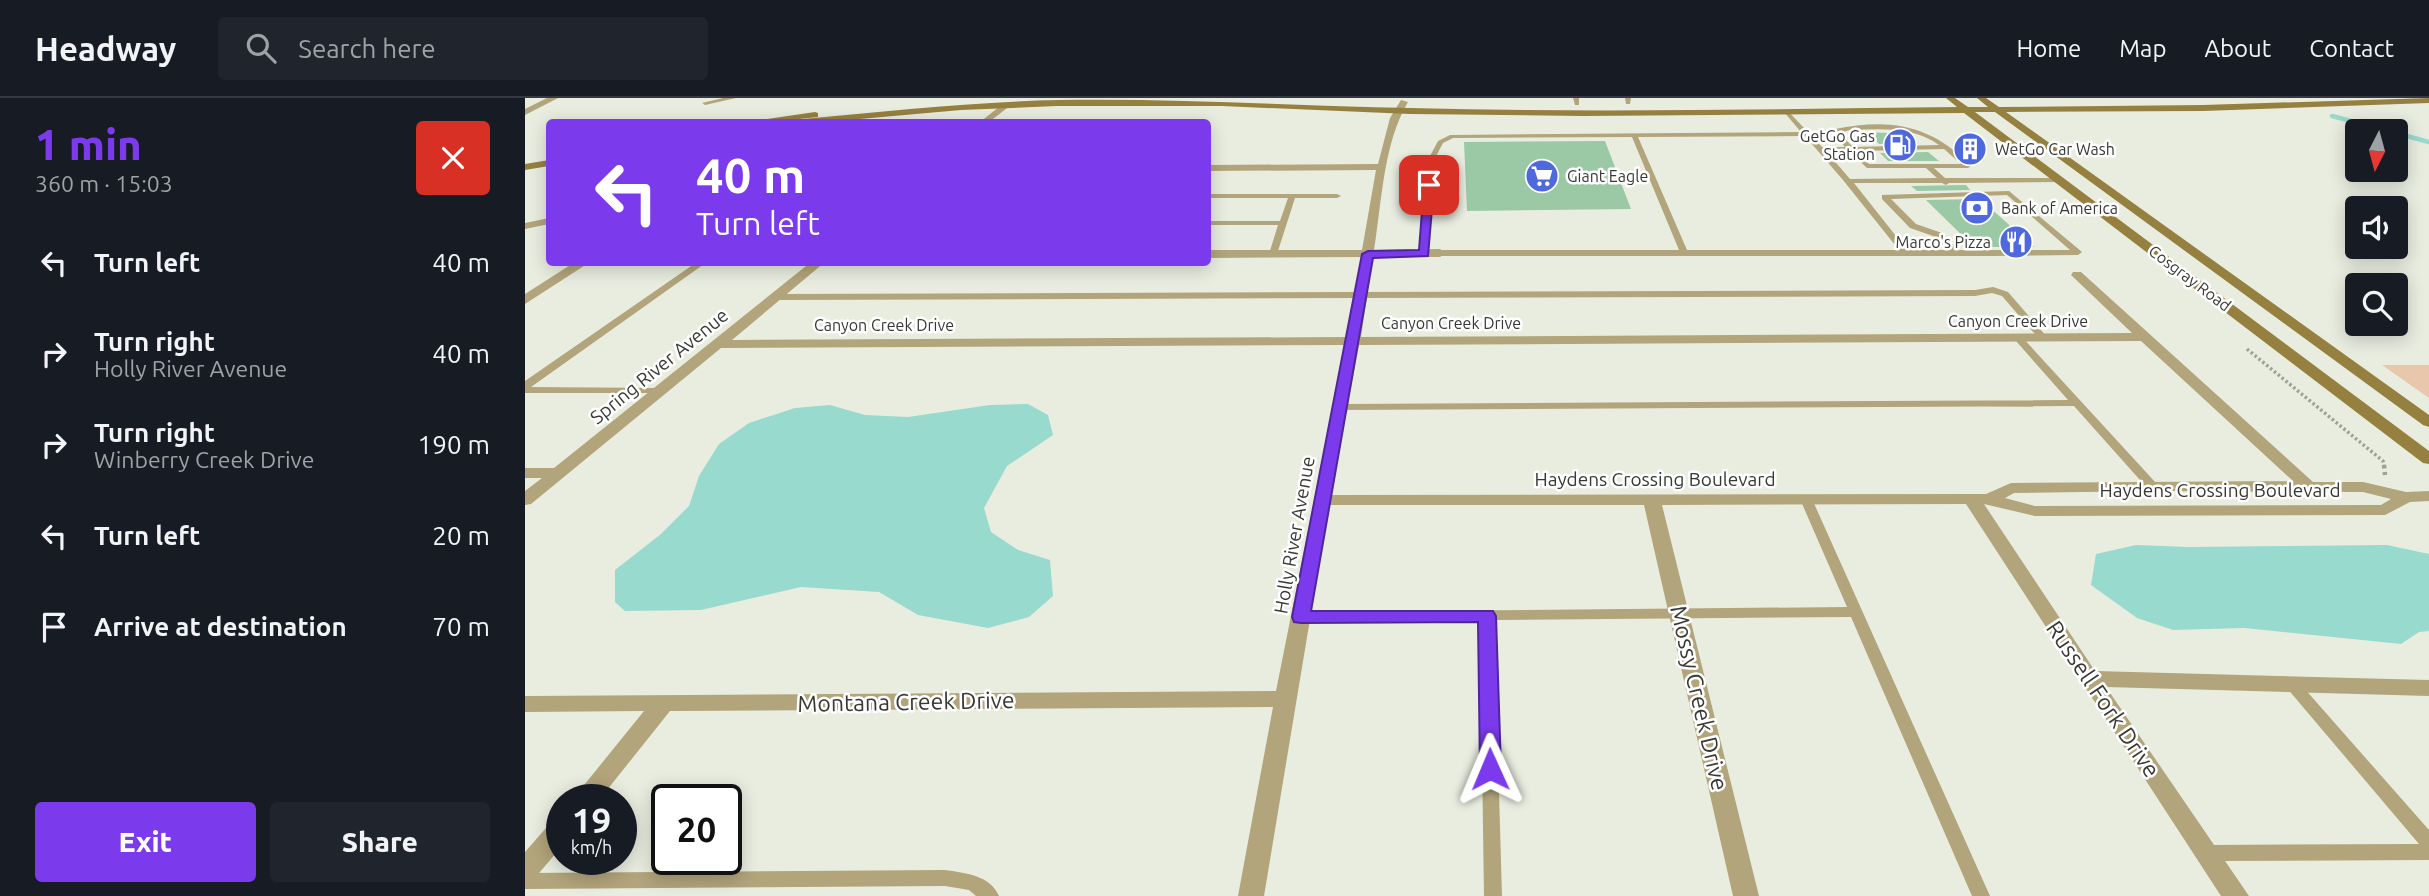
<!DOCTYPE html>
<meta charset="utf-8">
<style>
body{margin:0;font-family:Ubuntu,sans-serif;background:#20242c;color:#f1f3f6;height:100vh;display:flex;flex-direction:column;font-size:26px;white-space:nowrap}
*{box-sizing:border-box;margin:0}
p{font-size:23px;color:#9ea1a6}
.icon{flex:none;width:38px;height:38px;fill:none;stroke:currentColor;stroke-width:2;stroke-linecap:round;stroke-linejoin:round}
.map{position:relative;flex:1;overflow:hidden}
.drawer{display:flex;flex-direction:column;background:#171b24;width:525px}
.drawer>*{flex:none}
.guide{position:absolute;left:21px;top:21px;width:665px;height:147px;border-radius:7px;box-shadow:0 4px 18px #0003;background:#7c3aed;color:#fff;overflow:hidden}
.needle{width:46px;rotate:186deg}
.controls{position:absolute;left:1820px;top:21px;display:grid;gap:14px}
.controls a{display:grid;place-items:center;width:63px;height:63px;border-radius:7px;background:#171b24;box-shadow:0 4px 18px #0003;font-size:35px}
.speed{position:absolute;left:21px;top:686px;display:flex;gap:14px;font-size:35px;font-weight:700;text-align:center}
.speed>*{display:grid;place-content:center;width:91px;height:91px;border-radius:50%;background:#171b24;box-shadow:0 4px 18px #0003;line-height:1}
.speed small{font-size:18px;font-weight:400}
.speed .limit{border:4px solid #111;border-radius:10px;background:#fff;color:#111}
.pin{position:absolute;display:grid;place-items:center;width:60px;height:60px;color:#fff;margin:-30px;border-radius:14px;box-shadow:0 4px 10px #0006}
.me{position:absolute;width:77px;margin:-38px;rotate:359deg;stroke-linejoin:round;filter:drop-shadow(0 0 5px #0008)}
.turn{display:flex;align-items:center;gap:24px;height:147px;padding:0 35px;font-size:32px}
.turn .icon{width:91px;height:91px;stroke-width:2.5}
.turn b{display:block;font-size:49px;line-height:60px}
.round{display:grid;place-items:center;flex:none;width:74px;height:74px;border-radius:7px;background:#20242c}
.headline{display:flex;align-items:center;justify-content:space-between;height:119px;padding:0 35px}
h1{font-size:42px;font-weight:800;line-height:52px;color:#7c3aed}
.button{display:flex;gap:14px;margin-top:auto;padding:14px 35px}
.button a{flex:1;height:80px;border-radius:7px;background:#7c3aed;color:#fff;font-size:28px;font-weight:800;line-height:80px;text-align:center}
.button a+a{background:#20242c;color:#f1f3f6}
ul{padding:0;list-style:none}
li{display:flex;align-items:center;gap:21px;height:91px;padding:0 35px}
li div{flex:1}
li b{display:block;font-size:26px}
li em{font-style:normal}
header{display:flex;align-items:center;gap:42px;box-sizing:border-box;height:98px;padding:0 35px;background:#171b24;border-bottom:2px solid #363941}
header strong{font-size:33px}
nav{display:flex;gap:38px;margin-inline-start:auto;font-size:24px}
.search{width:490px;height:63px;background:#20242c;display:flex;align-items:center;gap:18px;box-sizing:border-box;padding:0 24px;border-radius:7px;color:#9ea1a6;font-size:26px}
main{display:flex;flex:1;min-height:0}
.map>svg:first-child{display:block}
.green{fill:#e8c7ac}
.water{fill:#98dacd}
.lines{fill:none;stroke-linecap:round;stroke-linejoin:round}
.stream{stroke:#98dacd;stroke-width:4.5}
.building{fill:#9bc9a5}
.path-far1{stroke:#9ea197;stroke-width:3.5;stroke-dasharray:2.5 2.5;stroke-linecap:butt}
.path{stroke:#9ea197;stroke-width:4.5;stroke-dasharray:3.5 3.5;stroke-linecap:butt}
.lane{fill:#b2a47b;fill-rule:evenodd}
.street{fill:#b2a47b;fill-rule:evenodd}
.secondary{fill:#968040;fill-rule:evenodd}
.route{fill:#7c3aed;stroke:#51269a;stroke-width:2}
.labels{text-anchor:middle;stroke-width:5;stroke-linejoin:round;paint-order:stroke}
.far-poi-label{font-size:16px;fill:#383935;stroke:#fff;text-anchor:start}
.far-street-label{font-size:16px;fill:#383935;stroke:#fff}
.street-label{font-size:19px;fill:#383935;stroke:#fff}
.near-street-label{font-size:23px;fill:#383935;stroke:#fff}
</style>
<header>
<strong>Headway</strong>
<div class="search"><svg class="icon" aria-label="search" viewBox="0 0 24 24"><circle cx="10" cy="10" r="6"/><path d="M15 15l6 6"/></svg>Search here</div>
<nav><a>Home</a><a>Map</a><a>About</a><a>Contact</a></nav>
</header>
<main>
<section class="drawer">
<div class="headline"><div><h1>1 min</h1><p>360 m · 15:03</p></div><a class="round" style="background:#d93025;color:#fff"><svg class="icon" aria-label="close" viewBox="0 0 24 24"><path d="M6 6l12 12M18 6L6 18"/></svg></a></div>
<ul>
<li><svg class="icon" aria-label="left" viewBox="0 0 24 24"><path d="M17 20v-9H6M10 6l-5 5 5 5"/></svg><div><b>Turn left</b></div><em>40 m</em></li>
<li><svg class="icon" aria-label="right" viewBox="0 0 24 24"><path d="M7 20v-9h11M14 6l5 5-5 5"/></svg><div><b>Turn right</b><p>Holly River Avenue</p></div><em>40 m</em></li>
<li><svg class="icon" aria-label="right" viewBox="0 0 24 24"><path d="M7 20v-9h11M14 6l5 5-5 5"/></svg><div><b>Turn right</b><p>Winberry Creek Drive</p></div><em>190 m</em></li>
<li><svg class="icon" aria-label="left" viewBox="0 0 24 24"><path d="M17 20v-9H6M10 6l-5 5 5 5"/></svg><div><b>Turn left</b></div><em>20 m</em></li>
<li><svg class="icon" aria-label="arrive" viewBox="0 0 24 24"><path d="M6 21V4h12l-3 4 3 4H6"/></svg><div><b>Arrive at destination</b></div><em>70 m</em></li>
</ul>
<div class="button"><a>Exit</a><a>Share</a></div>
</section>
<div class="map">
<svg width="1904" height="798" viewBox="0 0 1904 798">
<rect width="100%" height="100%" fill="#e9ede0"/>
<path class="green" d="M1857,267H1904V300Z"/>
<g class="water">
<path d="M503,306L523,317L528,337L482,368L459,410L466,434L493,452L525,462L528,498L504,519L463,530L393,517L354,494L276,489L176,512L100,513L90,504V472L136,436L164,408L174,378L194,346L224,325L270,310L305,307L340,317L383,319L465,307Z"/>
<path d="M1611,447L1663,449L1862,447L1904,456V533L1894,534L1876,546L1719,530L1648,532L1612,520L1566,487L1571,456Z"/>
</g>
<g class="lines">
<g class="stream">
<path d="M1807,18L1864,33"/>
<path d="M1871,35L1904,44"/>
</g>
</g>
<g class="building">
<path d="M1342,34L1382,36L1393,45L1354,46Z"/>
<path d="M1080,43L1106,111L942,113L939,44Z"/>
<path d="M1403,54L1414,63H1363L1355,55Z"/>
<path d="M1441,87L1445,92L1392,93L1386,88Z"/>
<path d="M1455,101L1509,149H1449L1401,102Z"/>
</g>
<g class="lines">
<path class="path-far1" d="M1722,251L1858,363L1859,368"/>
<path class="path" d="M1859,367L1860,377"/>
<g class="lane">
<path d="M198,0H211L180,7L177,5Z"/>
<path d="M1048,0H1054V7H1050Z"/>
<path d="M1100,0H1106L1105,6H1101Z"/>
<path d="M1262,12L1297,49H1320L1308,35L1310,31C1366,20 1406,27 1446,68L1443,70H1409L1420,80H1533L1537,82L1533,84L1424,85L1421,87L1417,85H1329L1382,152H1424L1411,139L1385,130L1357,101V97L1484,93L1557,154L1553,157L1466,158H915L911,155L915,152H1154L1107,39L928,40L918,45L909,62L903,156L899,159L895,156L903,62L913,43L925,37L1276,34L1259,14ZM1325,32C1356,31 1388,28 1414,47L1328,49L1314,35ZM1280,38L1318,82L1374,152H1162L1113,39ZM1419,51L1436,66H1344L1332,53ZM1301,53H1324L1342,70H1401L1412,80L1325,81ZM1482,97L1545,152H1433L1417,135L1391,126L1366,101Z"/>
<path d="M682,96H812L816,98L812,100H770L752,156L748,159L744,156L753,127H682V123H755L763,100H682Z"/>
<path d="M172,164H182L6,289L133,290L137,291L138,293L137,295H0V283Z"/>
<path d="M1468,189L1483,194L1522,239V243H1516L1477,198L1467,195L1450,198L250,202L245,199L250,196L1450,192Z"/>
<path d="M1494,238L1497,239L1631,385L1633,388L1631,391H1623L1549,308L814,312L809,309L814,306L1543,302L1491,243V239Z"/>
<path d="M1281,397L1287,401L1465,798H1447L1326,519L969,522L977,798H959L955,522L776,524L771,522L769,519L771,516L776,514L1322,509L1275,401Z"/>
<path d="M1766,579L1771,581L1904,732V762L1681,763L1675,760L1672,755L1675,750L1681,747L1894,746L1761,589L1758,585L1761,581Z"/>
<path d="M420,772C440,775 465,777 474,798H451L444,792L420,788L0,791V775Z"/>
</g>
<g class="street">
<path d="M22,0H33L0,17V11Z"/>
<path d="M876,2L883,4C858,46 857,104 849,152L915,151L921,155L915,159H848L836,239L1607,235L1546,177L1548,174H1556L1788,384H1838L1881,394L1904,393V403L1885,404L1860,417L1510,418L1459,406L1570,573L1904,582V598L1581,589L1724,798H1696L1441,406L1137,407L1234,798H1208L1119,407H804L739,798H713L748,609L145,613L74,702H47L119,613L0,614V598L751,593L820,247L196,250L6,406L0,407V393L17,380H0V370H29L286,164H300L207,242L822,239L836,159L682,160V152H837L851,72L682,73V67L853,66L865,20ZM1616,243L1768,383L1486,385L1461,396L806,397L834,247ZM1627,393L1838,394L1866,401L1856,407L1510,408L1480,400L1489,395Z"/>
<path d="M479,5L486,7L464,24H455Z"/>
<path d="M24,120V126L0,131V125Z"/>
<path d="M50,164H65L0,206V196Z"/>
<path d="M37,719V748L9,781L0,784V754L28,722Z"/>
</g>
<g class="secondary">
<path d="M1421,0H1430L1443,9H1463L1452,0H1461L1474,9L1678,7L1904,0V5L1678,13L1481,14L1904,317V329L1898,327L1470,14H1450L1904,353V366L1898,365L1439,15L1058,18L885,16L697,8H532L436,12L301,24H274L278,21C363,13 447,4 533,2C651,0 768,8 886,10C1068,15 1250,11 1432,9Z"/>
<path d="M290,14L293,15V19L246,24H222Z"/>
<path d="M24,62V68L0,72V66Z"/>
</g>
</g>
<path class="route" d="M904,84L909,87L903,158L848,160L786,513H968L971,518L976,671L973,677L965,679L958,677L955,671L953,524L776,525L769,524L767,519L837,156L843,153L894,152L899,87Z"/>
<defs>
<symbol id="fuel-disc" viewBox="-11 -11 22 22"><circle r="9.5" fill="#4e69de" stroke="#fff"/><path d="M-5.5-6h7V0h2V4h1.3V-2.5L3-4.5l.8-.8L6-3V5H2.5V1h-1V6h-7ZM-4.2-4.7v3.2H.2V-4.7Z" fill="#fff"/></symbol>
<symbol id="building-disc" viewBox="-11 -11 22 22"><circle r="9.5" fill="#4e69de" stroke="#fff"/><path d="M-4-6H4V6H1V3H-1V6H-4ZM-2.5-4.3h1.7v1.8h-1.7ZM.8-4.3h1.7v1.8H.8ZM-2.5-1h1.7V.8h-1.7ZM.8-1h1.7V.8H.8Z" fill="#fff"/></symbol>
<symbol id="supermarket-disc" viewBox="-11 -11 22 22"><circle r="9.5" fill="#4e69de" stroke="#fff"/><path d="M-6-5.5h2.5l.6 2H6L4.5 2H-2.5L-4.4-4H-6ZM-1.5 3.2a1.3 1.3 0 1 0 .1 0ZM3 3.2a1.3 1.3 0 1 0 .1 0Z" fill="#fff"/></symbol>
<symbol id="bank-disc" viewBox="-11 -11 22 22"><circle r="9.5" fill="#4e69de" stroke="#fff"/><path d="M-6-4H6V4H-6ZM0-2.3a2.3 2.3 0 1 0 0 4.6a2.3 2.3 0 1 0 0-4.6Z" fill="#fff"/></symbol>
<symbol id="restaurant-disc" viewBox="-11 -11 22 22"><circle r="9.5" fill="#4e69de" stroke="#fff"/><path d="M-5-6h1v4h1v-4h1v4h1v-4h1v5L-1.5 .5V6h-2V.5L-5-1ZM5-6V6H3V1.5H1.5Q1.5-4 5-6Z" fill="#fff"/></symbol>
</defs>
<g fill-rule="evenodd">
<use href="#fuel-disc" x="1356" y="28" width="38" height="38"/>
<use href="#building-disc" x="1426" y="32" width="38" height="38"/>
<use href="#supermarket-disc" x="998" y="59" width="38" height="38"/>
<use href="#bank-disc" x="1433" y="91" width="38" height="38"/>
<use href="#restaurant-disc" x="1472" y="125" width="38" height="38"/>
</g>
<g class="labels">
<g class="far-poi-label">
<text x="1350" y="44" text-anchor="end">GetGo Gas<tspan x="1350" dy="18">Station</tspan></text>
<text x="1470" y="57">WetGo Car Wash</text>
<text x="1042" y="84">Giant Eagle</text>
<text x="1476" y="116">Bank of America</text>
<text x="1466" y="150" text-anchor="end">Marco's Pizza</text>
</g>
<g class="far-street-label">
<text transform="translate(1665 180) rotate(37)" y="6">Cosgray Road</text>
<text x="1493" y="229">Canyon Creek Drive</text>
<text x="926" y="231">Canyon Creek Drive</text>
<text x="359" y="233">Canyon Creek Drive</text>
</g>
<g class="street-label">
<text transform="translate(134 268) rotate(-39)" y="7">Spring River Avenue</text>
<text x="1130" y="388">Haydens Crossing Boulevard</text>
<text x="1695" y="399">Haydens Crossing Boulevard</text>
<text transform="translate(769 437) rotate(-80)" y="7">Holly River Avenue</text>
</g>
<g class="near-street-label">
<text transform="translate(1174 600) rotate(77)" y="8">Mossy Creek Drive</text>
<text transform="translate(1578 601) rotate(56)" y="8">Russell Fork Drive</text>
<text transform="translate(381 604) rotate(-1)" y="8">Montana Creek Drive</text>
</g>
</g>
</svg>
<div class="controls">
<a><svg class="needle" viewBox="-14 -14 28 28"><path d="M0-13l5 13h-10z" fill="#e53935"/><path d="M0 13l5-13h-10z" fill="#9ea1a6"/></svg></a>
<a><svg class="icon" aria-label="sound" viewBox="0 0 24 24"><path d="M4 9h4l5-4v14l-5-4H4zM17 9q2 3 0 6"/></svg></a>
<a><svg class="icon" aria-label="search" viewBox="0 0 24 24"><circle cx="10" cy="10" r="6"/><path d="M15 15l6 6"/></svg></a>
</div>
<div class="speed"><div>19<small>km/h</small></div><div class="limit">20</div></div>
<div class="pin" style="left:904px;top:87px;background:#d93025"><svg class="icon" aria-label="arrive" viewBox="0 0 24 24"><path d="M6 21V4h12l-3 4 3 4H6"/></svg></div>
<svg class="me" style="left:965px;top:671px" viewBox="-20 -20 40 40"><path d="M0-17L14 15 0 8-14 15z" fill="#7c3aed" stroke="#fff" stroke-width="4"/></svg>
<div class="guide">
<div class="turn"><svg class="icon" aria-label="left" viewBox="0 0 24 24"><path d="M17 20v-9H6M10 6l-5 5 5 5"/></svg><div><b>40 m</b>Turn left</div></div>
</div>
</div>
</main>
